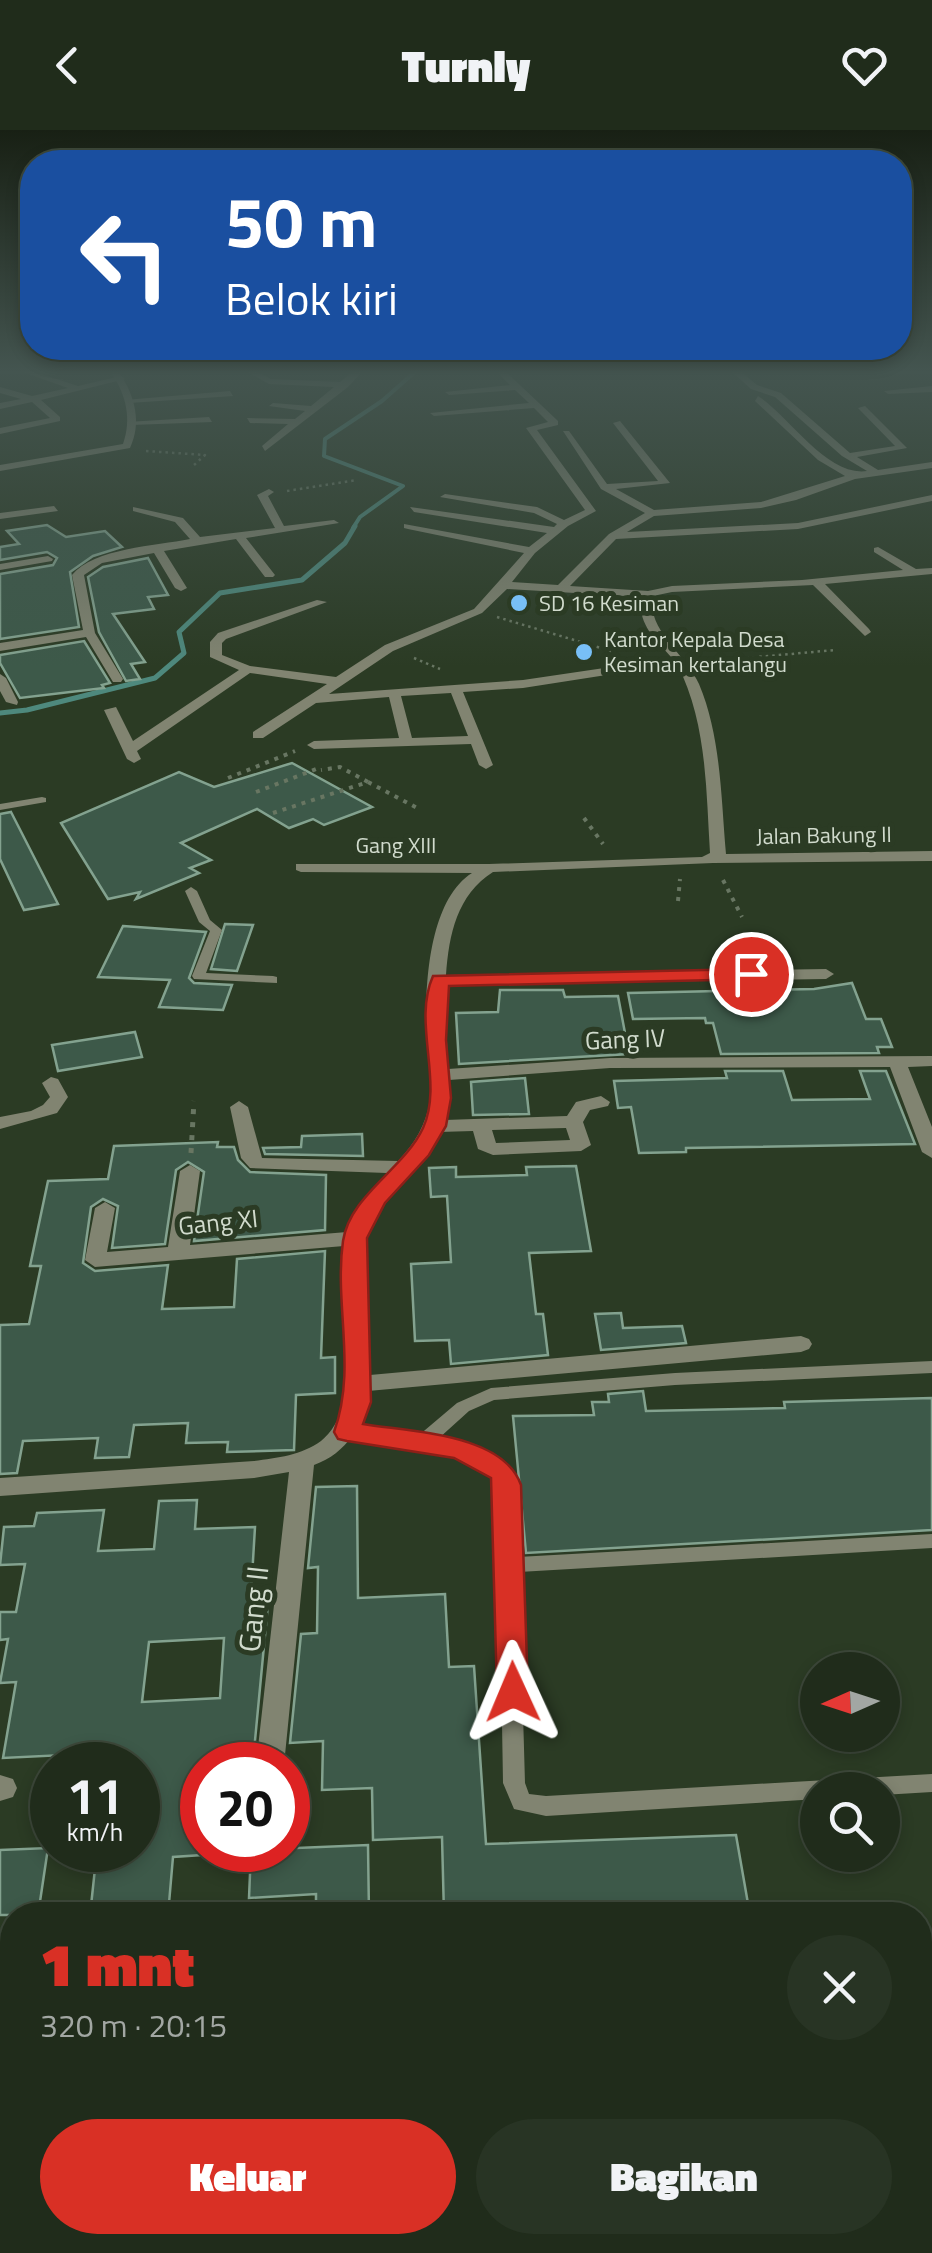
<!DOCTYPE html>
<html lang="id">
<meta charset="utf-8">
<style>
body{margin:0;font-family:"Titillium Web",sans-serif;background:#283424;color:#f1f3f6;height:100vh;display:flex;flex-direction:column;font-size:38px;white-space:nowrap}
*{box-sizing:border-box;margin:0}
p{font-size:32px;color:#a2a7a3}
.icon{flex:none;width:55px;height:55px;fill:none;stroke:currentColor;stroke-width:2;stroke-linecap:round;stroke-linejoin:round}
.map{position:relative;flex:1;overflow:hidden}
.sheet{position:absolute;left:0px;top:1772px;width:932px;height:352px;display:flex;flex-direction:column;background:#202c1b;border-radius:40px 40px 0 0;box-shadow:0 5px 15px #0003,0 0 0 2px #3d483a}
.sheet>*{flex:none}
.banner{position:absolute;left:20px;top:20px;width:892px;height:210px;border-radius:40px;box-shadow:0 5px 15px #0003,0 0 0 2px #3d483a;background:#1a4fa0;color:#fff;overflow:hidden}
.needle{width:65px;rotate:267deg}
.buttons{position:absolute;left:800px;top:1522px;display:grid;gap:20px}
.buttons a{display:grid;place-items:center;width:100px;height:100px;border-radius:50%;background:#202c1b;box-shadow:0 5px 15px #0003,0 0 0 2px #3d483a;font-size:50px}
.speed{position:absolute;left:30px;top:1612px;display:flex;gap:20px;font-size:50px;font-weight:700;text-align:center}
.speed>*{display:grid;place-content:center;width:130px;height:130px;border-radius:50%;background:#202c1b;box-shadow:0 5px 15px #0003,0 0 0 2px #3d483a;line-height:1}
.speed small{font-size:25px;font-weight:400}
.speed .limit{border:15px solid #d22;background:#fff;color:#111}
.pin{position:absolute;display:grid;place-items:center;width:85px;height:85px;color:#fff;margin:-42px;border:5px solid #fff;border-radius:50%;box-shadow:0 2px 10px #0007}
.me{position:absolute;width:110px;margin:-55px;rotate:359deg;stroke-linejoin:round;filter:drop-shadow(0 0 8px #0008)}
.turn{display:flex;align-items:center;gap:35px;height:210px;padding:0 40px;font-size:45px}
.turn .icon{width:130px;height:130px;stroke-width:2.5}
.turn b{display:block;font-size:70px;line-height:85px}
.round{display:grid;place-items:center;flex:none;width:105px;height:105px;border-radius:52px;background:#283424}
.summary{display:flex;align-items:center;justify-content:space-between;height:170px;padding:0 40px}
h1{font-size:60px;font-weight:800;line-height:75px;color:#d93025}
.action{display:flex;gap:20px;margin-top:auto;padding:20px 40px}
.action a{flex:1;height:115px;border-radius:60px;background:#d93025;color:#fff;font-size:40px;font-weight:800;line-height:115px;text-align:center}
.action a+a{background:#283424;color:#f1f3f6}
header{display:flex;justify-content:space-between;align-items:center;height:130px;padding:0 40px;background:#202c1b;font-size:45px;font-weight:800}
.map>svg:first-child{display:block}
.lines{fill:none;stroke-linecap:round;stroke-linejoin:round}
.stream-far1{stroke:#4e897d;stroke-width:4}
.stream{stroke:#4e897d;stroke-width:5}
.building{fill:#3d5949;stroke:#83a28f;stroke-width:2.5;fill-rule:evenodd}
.path-far2{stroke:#687662;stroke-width:2.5;stroke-dasharray:2.5 4;stroke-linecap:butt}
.path-far1{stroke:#687662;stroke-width:4;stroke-dasharray:4 6;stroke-linecap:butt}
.path{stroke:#687662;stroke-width:5;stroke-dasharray:5 8;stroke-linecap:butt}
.service{fill:#818471;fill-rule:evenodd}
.minor{fill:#818471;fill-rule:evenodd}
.tertiary{fill:#818471;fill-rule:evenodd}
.route{fill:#d93025;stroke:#8d1f18;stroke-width:2.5}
.poi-dot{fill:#78bff7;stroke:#2b3b24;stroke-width:4}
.labels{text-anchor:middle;stroke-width:10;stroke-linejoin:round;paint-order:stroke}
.far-poi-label{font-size:22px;fill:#d1dbcd;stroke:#2b3b24;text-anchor:start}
.far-street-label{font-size:22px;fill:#d1dbcd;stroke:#2b3b24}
.street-label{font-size:25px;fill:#d1dbcd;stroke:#2b3b24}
.near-street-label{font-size:30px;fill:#d1dbcd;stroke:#2b3b24}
</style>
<header><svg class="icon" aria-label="back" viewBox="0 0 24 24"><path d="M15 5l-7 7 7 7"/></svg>Turnly<svg class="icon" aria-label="heart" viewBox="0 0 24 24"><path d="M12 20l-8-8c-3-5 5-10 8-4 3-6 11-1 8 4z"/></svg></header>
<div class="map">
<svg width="932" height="2123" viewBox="0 0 932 2123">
<rect width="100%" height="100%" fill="#2b3b24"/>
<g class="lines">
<path class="stream-far1" d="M353,398L360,387L403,356L324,326L325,309L382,271L417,240"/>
<path class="stream" d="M0,583L27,580L155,548L184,523L179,502L220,463L302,450L345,413L355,396"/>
</g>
<g class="building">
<path d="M47,395L66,407L105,401L122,417L93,426L70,442L79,497L0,509V444L53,435L57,428L47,422L0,430V417L19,414L7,401Z"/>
<path d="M148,428L168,465L148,467L154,479L113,484L145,532L131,534L140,549L126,551L99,502L88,447L103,437Z"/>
<path d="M84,511L110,553L102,555L104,558L20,568L0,533V525Z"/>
<path d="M292,633L372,677L324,695L313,689L289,698L257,679L181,713L211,730L190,738L199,743L136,769L140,762L108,769L61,693L179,642L214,657Z"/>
<path d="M11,682L58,774L24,780L0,729V684Z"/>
<path d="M225,794L253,795L237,841L211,839Z"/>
<path d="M123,796L206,802L189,848L194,853L232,855L223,880L159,877L170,850L98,847Z"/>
<path d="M852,853L866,889H881L892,917H877L879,923L721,924L713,893H706L705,888L633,889L628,863L814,859Z"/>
<path d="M500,860H563L565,867L618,866L629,924L459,934L456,883L498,882Z"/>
<path d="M135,902L142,927L58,941L52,915Z"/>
<path d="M725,941H783L792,970L870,969L860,941H886L915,1014L686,1018V1022L639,1023L631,977L618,978L614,951L727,948Z"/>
<path d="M525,948L529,984L473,985L471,952Z"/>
<path d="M362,1004L363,1026L265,1024L263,1018L301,1017L302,1006Z"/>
<path d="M218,1012L217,1017H234L238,1030L250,1042L326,1045L325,1100L194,1111L204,1042L188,1032L176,1040L165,1114L112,1118L118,1076L103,1069L91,1077L83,1133L95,1141L168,1135L162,1179L234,1177L237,1129L325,1121L321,1228L335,1227V1263L296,1265L294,1320L227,1322L228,1312L186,1313L188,1293L134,1295L129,1327L95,1328L98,1308L23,1311L17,1343L0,1344V1195L29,1194L41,1136H30L48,1051L108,1049L114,1016Z"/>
<path d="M576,1036L591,1121L529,1123L536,1184H543L548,1225L451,1234L449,1210L415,1211L411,1134L451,1132L447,1066L431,1067L429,1038L456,1037V1047L527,1045L526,1037Z"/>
<path d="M621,1183L623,1198L682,1196L686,1213L601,1220L595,1184Z"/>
<path d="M643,1261L646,1281L785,1278L784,1272L932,1268V1400L526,1423L513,1286L594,1285L592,1272H609L608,1264Z"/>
<path d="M357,1356L358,1468L445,1464L449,1537L474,1536L486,1714L736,1705L750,1785H444L442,1707L373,1710L372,1658L322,1660L323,1611L290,1613L301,1504L317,1503L318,1437L308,1438L316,1357Z"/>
<path d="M197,1370L195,1399L255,1397L251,1464L269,1463L254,1621H250L249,1635H197L193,1690H202V1725L173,1727L168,1785H90L97,1720H138V1635H82L84,1624L3,1628L16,1552L0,1553L8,1509L0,1510V1482H16L25,1434L0,1435L4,1397L34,1396L37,1383L104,1380L98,1421L154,1419L159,1371ZM224,1508L220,1568L142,1572L149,1512Z"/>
<path d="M368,1715L369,1785H316V1764L249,1768L251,1720Z"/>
<path d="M48,1718L38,1785H0V1720Z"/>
</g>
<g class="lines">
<g class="path-far2">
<path d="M146,321L205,325L193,336"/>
<path d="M287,361L357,350"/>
<path d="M497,487L611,521"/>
<path d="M414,528L440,539"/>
<path d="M701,532L835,520"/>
</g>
<g class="path-far1">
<path d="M228,648L295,621"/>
<path d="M368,652L421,680"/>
<path d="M256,662L319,638"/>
<path d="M273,683L368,652L340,637L321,640"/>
<path d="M584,688L603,714"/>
<path d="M723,750L742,787"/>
<path d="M678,771L680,749"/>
</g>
<path class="path" d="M191,1023L194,971"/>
<g class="service">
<path d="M42,667L46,668V672L0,680V674Z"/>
<path d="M191,757L197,761L210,790L222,800L206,843L273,846L277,847V853L194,849L192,846L210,801L199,792L185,761Z"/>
<path d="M932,1231V1243L675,1255L494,1270L469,1281L438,1309L466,1314L509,1337L516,1355L518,1427L932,1404V1418L519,1442L525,1653L529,1664L546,1666L932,1644V1662L882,1665V1660H818V1669L546,1686L514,1679L503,1653L498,1355L495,1346L456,1325L341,1306L338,1302L341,1298L347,1296L418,1306L457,1273L491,1258L675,1243Z"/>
</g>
<g class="minor">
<path d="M17,240H29L78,256L121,246L125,249L41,270L60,287V291L0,304V298L50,288L32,272L0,279V273L21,269L0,263V257L32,266L68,258Z"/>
<path d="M244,240H254L271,249L340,252L355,240H364L348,257L265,321L262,316L288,294L250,293L247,288L295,289L305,281L269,276L273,273L311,276L334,257L269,254Z"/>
<path d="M495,240H504L558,291V295L537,300L596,381L568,396L535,423L512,452L558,455L609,404L645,383L601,359L563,301H569L607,354L658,351L613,293L620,291L670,353L616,359L654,380L761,372L845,346L818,330L755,271L758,266C789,286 827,347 867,341L842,326L775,267L751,259L730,240H739L757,255L781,263L850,323L895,316L858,278L865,276L907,318L857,327L878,340L932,332V338L855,349L796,370L761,378L654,386L627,402L798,393L932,365V371L798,399L616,409L570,456L648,461L672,456L802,450L903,440L874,422V418L878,417L916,439L932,438V444L825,454L869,499L871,502L865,506L813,455L672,462L653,466C646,500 686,524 699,554C721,606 721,668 726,724L932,721V731L713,733L493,742C457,765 449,804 446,845L826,839L834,844L826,849L445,855L448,939L610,928L932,926V936L908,937L932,997V1028L922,1022L890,937L610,938L449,950L445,990L567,986L576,972L601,966L610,972L608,976L590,980L583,992L591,1015L581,1021L493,1025L478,1019L473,1001L439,1002C425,1032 400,1048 381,1074C347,1120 369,1192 370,1245L801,1206L809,1209L812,1214L809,1219L801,1222L368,1261C364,1295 347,1323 314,1335L284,1635H256L289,1342L254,1348L0,1366V1348L254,1331C277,1328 302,1325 321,1311C368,1274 339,1169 344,1116L95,1137L85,1130L95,1078L105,1072L115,1078L107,1122L168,1117L180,1041L190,1035L200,1041L190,1115L347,1102L365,1068L387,1043L250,1038L241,1028L230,977L239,971L248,977L262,1028L398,1031C415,1013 426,995 430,970C433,952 428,934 427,916C424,867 426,772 472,743L301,742L296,740V734H489L702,727L710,723C706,659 707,592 677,534L523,558L463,562L493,635L486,639L479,635L471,614L314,619L307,615L314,611L399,608L389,567L316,573L263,608H253V602L327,554L250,543L137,621L141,629L134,633L127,629L104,580L116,577L133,611L239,540L210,527V512L218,503L317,470L327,472L226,509L222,513V525L250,536L336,547L385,515L474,479L524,423L408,399L404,398V394L529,417L547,403L414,382L410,377L554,397L557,394L534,383L440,367L445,364L537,377L564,390L585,380L526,298L548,292L534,278L434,286L430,283L529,273L515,260L449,265L445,262L510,255ZM507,459L642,467C636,493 656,510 672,528L523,550L329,564L393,521L482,483ZM451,563L468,606L412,608L401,566ZM566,998L570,1010L496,1013L492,1000Z"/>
<path d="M812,240H823L825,242L821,244Z"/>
<path d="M932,256V262L888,264L884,261Z"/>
<path d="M230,261L233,266L129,273L125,270Z"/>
<path d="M209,287L212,292L131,295L127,292Z"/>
<path d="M269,359L274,362L268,366L284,396L334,390L339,393L246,408L275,445L273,447H265L236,409L164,421L187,458L181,461L175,458L154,423L102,433L84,445L95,503L123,549L121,552H113L86,507L0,521V513L83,500L72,445C94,418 156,416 190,409L175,392L133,381V377L183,388L200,407L275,398L257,365Z"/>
<path d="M54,376L58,381L0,389V383Z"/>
<path d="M48,426L53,429L52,431L0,440V434Z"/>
<path d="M0,544L6,548L18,572L17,575L6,572L0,561Z"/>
<path d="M51,947L58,949L68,967L57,983L0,999V987L31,981L43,975L50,967L42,953Z"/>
<path d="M0,1645L13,1649L17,1658L13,1667L0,1671Z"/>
<rect x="0" y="2025" width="12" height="34"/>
</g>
<path class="tertiary" d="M115,240H123L120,244C135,266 142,293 130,318L0,341V335L123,314C132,289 126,265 112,244Z"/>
</g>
<linearGradient id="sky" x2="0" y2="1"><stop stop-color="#182014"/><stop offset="0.45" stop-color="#445550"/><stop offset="1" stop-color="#445550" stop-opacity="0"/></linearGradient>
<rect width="932" height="537" fill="url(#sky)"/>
<path class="route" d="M751,839L758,840V849L449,856L446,910L451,968L446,996L429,1025L385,1073L367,1108L371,1272L363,1294C410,1302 503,1303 521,1355L528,1562L524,1571L513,1574L502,1571L497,1562L491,1348L454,1328L347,1311L338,1309L334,1302C357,1239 334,1175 343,1111C350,1065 404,1039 423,998C444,952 412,893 433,846Z"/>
<g class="poi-dot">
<circle cx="519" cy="473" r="10"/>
<circle cx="584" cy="522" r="10"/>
</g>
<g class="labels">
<g class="far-poi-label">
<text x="539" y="481">SD 16 Kesiman</text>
<text x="604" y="517">Kantor Kepala Desa<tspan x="604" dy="25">Kesiman kertalangu</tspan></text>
</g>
<g class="far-street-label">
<text transform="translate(824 705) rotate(-1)" y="8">Jalan Bakung II</text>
<text x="396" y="723">Gang XIII</text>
</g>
<g class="street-label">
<text transform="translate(625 909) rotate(-2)" y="9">Gang IV</text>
<text transform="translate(218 1092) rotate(-6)" y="9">Gang XI</text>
</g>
<g class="near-street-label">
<text transform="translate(254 1479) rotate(-84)" y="10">Gang II</text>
</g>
</g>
</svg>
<div class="buttons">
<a><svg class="needle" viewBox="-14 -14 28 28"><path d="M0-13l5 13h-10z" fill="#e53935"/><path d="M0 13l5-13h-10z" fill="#a2a7a3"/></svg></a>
<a><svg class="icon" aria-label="search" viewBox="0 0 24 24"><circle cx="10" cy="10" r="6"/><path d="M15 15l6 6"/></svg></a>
</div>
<div class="speed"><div>11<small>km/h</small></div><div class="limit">20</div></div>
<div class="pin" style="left:751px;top:844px;background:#d93025"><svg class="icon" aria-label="arrive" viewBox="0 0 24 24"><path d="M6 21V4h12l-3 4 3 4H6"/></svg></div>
<svg class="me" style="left:513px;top:1562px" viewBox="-20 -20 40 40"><path d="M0-17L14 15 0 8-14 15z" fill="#d93025" stroke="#fff" stroke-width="4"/></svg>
<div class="banner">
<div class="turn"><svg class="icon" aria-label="left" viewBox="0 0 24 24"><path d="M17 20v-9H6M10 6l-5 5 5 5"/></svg><div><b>50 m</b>Belok kiri</div></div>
</div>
<section class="sheet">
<div class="summary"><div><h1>1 mnt</h1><p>320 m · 20:15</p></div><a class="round"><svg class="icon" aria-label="close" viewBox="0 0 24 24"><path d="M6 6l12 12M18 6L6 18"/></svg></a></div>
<div class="action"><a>Keluar</a><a>Bagikan</a></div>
</section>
</div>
